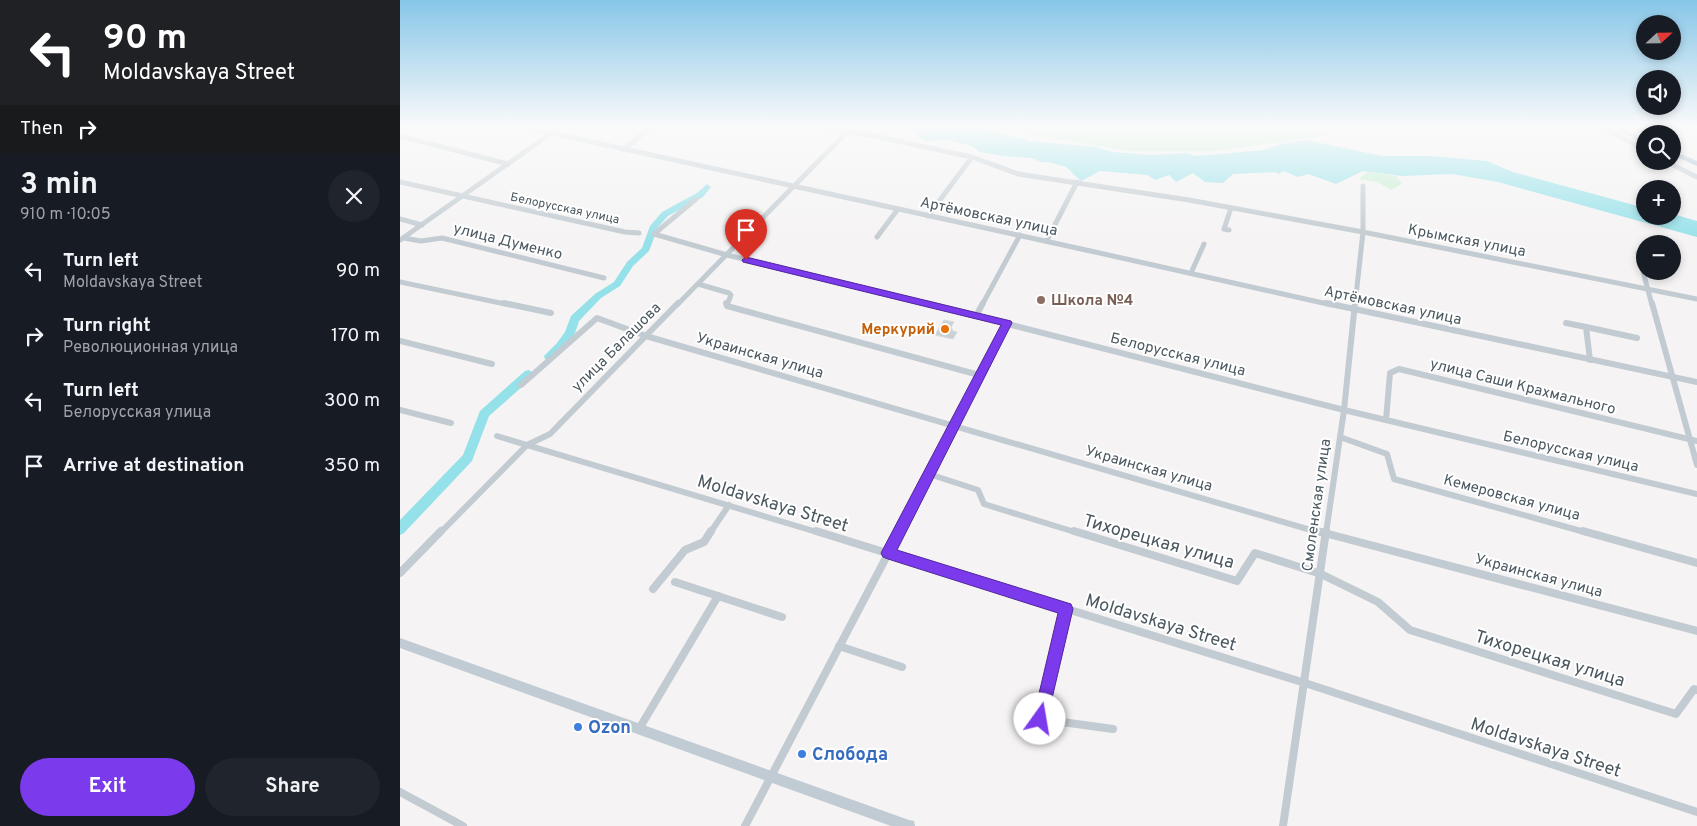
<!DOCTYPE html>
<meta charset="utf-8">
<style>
body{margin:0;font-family:Overpass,sans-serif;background:#20242c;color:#f1f3f6;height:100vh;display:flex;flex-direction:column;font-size:19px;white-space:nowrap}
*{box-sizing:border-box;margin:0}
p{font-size:16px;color:#9ea1a6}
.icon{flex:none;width:28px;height:28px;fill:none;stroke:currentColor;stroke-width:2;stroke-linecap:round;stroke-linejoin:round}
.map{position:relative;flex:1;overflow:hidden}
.side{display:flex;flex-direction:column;background:#171b24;width:400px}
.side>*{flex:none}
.hud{background:#202124;color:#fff;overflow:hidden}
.needle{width:32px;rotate:68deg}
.buttons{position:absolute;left:1236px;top:15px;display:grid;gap:10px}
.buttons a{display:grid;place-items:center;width:45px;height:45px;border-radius:50%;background:#171b24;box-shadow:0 2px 8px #0003;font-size:25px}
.pin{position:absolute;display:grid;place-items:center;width:42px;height:42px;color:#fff;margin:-51px -21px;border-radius:50% 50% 50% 0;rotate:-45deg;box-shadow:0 0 5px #0007}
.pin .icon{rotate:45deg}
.me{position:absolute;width:55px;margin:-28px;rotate:13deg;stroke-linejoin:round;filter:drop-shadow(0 0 4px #0008)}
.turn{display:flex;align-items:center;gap:18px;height:105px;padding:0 20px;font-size:22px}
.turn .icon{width:65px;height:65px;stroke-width:2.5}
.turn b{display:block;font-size:35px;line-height:42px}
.then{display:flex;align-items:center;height:48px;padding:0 20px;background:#0003;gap:10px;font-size:19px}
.round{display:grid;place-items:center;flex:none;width:52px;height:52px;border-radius:26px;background:#20242c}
.overview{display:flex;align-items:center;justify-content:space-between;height:85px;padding:0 20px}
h1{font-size:30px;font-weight:700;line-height:38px}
.cta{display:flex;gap:10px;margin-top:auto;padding:10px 20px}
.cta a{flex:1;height:58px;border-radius:30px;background:#7c3aed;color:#fff;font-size:20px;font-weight:700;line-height:58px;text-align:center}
.cta a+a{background:#20242c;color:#f1f3f6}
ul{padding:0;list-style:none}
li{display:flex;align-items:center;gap:15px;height:65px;padding:0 20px}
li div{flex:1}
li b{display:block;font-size:19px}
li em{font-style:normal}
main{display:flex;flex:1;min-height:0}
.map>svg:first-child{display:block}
.green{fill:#c6eed1}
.water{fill:#95e1e9}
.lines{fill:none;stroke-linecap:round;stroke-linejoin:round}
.river{fill:#95e1e9;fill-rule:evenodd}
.building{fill:#cdd1d5;stroke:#d7dade}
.minor-far2{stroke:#c2cbd1;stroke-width:5}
.minor-far1{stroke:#c2cbd1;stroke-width:6}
.minor{stroke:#c2cbd1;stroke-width:8}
.secondary{fill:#c0cbd3;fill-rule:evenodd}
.trunk{fill:#a2b8c6;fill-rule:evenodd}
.route{fill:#7c3aed;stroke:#51269a}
.education-dot{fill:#8d6e63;stroke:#fff;stroke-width:2}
.food-dot{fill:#e8710a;stroke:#fff;stroke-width:2}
.shop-dot{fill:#3f7fe0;stroke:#fff;stroke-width:2}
.labels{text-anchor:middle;stroke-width:4;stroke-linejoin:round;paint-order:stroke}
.far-street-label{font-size:12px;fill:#4b5860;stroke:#fff}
.street-label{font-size:15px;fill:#4b5860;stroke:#fff}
.education-label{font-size:15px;font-weight:bold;fill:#785e54;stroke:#fff;text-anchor:start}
.food-label{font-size:15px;font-weight:bold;fill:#c56008;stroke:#fff;text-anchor:end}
.near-street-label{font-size:18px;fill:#4b5860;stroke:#fff}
.near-shop-label{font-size:18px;font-weight:bold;fill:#366cbe;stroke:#fff;text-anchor:start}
</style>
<main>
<section class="side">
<div class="hud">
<div class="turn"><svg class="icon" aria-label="left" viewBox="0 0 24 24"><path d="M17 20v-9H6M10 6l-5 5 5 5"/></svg><div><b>90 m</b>Moldavskaya Street</div></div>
<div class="then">Then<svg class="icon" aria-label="right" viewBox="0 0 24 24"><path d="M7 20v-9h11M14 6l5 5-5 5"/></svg></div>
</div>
<div class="overview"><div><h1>3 min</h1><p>910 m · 10:05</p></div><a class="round"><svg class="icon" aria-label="close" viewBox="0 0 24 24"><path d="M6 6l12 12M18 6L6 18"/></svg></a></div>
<ul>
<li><svg class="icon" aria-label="left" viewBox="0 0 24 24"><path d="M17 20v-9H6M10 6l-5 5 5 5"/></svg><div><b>Turn left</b><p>Moldavskaya Street</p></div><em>90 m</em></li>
<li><svg class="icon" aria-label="right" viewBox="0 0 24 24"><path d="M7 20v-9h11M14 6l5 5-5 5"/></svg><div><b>Turn right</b><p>Революционная улица</p></div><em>170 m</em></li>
<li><svg class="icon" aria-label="left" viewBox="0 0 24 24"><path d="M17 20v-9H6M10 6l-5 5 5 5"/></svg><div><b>Turn left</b><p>Белорусская улица</p></div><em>300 m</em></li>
<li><svg class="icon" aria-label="arrive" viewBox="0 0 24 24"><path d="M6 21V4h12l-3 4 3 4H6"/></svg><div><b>Arrive at destination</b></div><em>350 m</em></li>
</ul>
<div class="cta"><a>Exit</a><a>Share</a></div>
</section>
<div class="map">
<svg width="1297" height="826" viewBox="0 0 1297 826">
<rect width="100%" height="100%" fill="#f5f3f3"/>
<g class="green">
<path d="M601,127H902L928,135L819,151H726L618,132Z"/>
<path d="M967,172L996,176L1002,184L991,190L977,182L959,179Z"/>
</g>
<path class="water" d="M499,127H578L630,141L695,147L713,152L751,155L786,153L796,156L864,150L882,144L906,140L982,156H1030L1087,161L1113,172L1245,208V216H1272L1273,214L1297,221V237L1098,182L1052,174L1002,176L963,171L936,184L908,174L898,177L883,171L879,174L875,172L833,174L823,183L805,182L793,173L776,182L769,175L755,180L747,175L700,171L681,181L666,167L649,162H642L631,158L603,156L580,152L572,146L549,140L524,141L513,131Z"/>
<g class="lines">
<g class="river">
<path d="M307,184L311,187L303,197L268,216L258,227L249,251L233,266L220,286L201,298L179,321L175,333L165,349L153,359H145L144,356L157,343L165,332L171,316L195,294L214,282L227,262L242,248L250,226L262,212L297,193Z"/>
<path d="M129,370L134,374L133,377L89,416L72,461L4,533L0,535V520L63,455L80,411L125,371Z"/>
</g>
</g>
<path class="building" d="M544,320L554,322L551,327L553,331L557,332L553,339L535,335Z"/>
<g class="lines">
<g class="minor-far2">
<path d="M124,127C393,186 663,244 932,305"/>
<path d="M421,127L474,136L572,157L618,174L789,200L963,232L1297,299"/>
<path d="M1203,127L1245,150"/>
<path d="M0,136L108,164"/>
<path d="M223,150L251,127"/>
<path d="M1265,161L1297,177"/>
<path d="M0,182L225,232L239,233"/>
<path d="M528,216L572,157"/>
<path d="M0,219L22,225"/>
<path d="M829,230L824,229L831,208"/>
<path d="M254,234L327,255L532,305"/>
<path d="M254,234L296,199"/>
<path d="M477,237L498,209"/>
<path d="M4,238L21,241L42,238L204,278"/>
<path d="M0,240L160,127"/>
<path d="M647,240L677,182"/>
<path d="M1238,253L1252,305"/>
<path d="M791,273L804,244"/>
<path d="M0,282L110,305"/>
<path d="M298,284L329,293L331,295L327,305"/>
<path d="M277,305L446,133"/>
<path d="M582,305L620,235"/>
<path d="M955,305L963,232V186"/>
</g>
<g class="minor-far1">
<path d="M104,303L151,313"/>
<path d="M326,303L327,306L579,375"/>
<path d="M526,303L944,410L1297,494"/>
<path d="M926,303L1297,382"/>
<path d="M1252,303L1297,465"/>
<path d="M576,316L583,303"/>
<path d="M1166,323L1186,327L1190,360"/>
<path d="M1186,327L1237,338"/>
<path d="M0,341L92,364"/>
<path d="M121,385L197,318L246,336L921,533"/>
<path d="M0,410L51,423"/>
<path d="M986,420L990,373L999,369L1297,441"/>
<path d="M97,436L420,533"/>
<path d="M940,437L987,454L994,479L1188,533"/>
<path d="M529,474L578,490L584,504L678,533"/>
<path d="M40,533L127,445L150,434L278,303"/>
<path d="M310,533L329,505"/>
<path d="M499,533L607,323"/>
<path d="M926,533L944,410L955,303"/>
</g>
<g class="minor">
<path d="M416,531L905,683L1297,812"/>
<path d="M674,531L837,581L855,553L921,574L978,602L1010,630L1276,714L1294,689L1297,690"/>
<path d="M917,531L1297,631"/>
<path d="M1183,531L1297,563"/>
<path d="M0,573L41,531"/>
<path d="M275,582L382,617"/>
<path d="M253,589L285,550L304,542L311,531"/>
<path d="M666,609L640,719L713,729"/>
<path d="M439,646L502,667"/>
<path d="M239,729L318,596"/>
<path d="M0,792L63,826"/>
<path d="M345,826L500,531"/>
<path d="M883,826L926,531"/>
</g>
<path class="secondary" d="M0,638L509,820L514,821L515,826H491L0,648Z"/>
<g class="trunk">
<path d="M1213,127H1221L1245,140V145Z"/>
<path d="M1272,150L1297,161V166L1272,155Z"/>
</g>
</g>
<linearGradient id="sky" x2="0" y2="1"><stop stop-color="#87c6e8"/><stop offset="0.52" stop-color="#fafafa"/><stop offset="1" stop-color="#fafafa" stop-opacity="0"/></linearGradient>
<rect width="1297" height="243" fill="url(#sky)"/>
<path class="route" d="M346,257L611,321L612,323L497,550L671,604L673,609L646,724L640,726L635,724L633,719L658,613L488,559L483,557L481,553L601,325L343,262L342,260Z"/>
<circle class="education-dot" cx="641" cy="300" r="5"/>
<circle class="food-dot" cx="545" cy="329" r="5"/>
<g class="shop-dot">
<circle cx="178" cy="727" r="5"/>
<circle cx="402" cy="754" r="5"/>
</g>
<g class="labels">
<g class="far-street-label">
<text transform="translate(165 208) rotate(12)" y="4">Белорусская улица</text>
</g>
<g class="street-label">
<text transform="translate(589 216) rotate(12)" y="5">Артёмовская улица</text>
<text transform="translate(1067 240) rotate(11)" y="5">Крымская улица</text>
<text transform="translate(108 241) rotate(14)" y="5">улица Думенко</text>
<text transform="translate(993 305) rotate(12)" y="5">Артёмовская улица</text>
<text transform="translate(216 347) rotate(-45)" y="5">улица Балашова</text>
<text transform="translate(778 354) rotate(14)" y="5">Белорусская улица</text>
<text transform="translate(360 355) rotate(16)" y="5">Украинская улица</text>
<text transform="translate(1123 386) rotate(14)" y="5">улица Саши Крахмального</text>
<text transform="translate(1171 451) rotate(13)" y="5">Белорусская улица</text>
<text transform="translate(749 468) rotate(16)" y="5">Украинская улица</text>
<text transform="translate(1112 497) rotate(15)" y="5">Кемеровская улица</text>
<text transform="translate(916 505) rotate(-82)" y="5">Смоленская улица</text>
<text transform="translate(1139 575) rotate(15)" y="5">Украинская улица</text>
</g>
<g class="education-label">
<text x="651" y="305">Школа №4</text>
</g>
<g class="food-label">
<text x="535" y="334">Меркурий</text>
</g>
<g class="near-street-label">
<text transform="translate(373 503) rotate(17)" y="6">Moldavskaya Street</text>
<text transform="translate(759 541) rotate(16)" y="6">Тихорецкая улица</text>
<text transform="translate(761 622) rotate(17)" y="6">Moldavskaya Street</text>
<text transform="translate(1150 658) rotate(17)" y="6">Тихорецкая улица</text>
<text transform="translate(1146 747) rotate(18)" y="6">Moldavskaya Street</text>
</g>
<g class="near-shop-label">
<text x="188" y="733">Ozon</text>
<text x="412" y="760">Слобода</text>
</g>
</g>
</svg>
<div class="buttons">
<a><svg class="needle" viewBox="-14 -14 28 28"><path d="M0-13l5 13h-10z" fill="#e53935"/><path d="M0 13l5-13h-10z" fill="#9ea1a6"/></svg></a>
<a><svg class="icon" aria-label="sound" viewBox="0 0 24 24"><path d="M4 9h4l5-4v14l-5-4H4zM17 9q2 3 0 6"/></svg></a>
<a><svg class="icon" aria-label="search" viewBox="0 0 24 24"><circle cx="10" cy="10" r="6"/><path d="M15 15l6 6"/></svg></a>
<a>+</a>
<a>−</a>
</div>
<div class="pin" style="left:346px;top:260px;background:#d93025"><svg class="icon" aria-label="arrive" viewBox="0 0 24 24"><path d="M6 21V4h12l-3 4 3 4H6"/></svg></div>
<svg class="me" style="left:640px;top:719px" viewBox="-20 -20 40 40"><circle r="19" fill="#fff"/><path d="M0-13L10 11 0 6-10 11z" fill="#7c3aed"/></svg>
</div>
</main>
